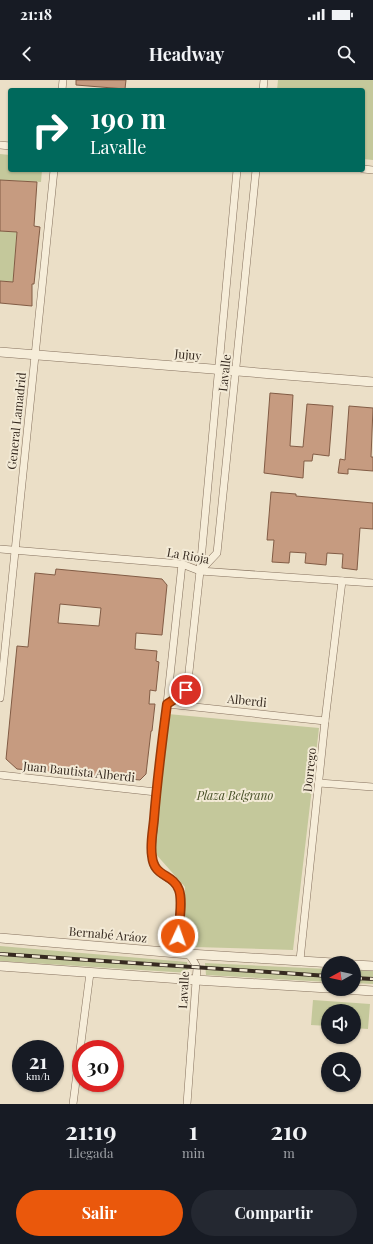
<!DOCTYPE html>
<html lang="es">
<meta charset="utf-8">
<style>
body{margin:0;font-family:"Playfair Display",serif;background:#242831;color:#f1f3f6;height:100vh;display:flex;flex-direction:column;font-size:15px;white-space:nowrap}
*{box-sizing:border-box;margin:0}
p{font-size:13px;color:#9ea1a6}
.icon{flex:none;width:22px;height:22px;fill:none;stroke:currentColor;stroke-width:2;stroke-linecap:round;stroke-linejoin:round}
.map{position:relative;height:1024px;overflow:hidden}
.side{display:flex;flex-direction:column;background:#171b24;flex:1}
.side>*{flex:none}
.guide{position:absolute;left:8px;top:8px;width:357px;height:84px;border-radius:4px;box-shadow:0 1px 3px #0004;background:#00695c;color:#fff;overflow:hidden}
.needle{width:26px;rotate:262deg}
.fabs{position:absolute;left:321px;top:876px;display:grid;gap:8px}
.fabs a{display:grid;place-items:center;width:40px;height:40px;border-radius:50%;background:#171b24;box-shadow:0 1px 3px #0004;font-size:20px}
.speed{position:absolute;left:12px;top:960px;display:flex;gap:8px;font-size:20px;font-weight:700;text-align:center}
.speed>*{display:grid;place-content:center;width:52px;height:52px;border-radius:50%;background:#171b24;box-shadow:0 1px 3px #0004;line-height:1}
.speed small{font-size:10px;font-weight:400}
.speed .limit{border:6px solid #d22;background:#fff;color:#111}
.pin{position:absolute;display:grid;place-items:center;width:34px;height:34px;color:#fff;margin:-17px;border:2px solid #fff;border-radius:50%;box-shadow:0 1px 4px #0007}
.me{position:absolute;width:44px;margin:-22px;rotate:3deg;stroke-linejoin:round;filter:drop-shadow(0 0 3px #0008)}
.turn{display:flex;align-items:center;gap:14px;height:84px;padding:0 16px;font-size:18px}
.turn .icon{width:52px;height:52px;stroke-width:2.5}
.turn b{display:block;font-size:28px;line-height:34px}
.eta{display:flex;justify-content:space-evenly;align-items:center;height:68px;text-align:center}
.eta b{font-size:24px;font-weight:700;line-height:28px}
.button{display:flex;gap:8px;margin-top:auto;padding:8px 16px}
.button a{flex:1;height:46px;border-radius:24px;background:#ea580c;color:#fff;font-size:16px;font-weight:700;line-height:46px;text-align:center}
.button a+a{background:#242831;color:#f1f3f6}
.status{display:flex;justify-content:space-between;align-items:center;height:28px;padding:0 20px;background:#171b24;direction:ltr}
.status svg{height:11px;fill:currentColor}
header{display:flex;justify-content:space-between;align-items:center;height:52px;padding:0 16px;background:#171b24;font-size:18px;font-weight:700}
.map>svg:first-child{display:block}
.green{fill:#c4c89b}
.building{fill:#c69b80;stroke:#825c45;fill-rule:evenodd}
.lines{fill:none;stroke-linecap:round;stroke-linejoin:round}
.minor-casing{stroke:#85715e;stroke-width:8}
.tertiary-casing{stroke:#85715e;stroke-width:10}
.minor{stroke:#f6edd9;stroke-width:7}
.tertiary{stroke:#f6edd9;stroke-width:9}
.rail-casing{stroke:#362a20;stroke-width:4}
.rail{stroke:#f3ead6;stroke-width:2.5;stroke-dasharray:8;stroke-linecap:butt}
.route-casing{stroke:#983908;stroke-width:10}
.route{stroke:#ea580c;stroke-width:7}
.labels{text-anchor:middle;stroke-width:4;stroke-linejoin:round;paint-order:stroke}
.street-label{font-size:12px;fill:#362a20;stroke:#f3ead6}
.park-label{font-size:12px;font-style:italic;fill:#485128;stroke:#f3ead6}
</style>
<div class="status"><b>21:18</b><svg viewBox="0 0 49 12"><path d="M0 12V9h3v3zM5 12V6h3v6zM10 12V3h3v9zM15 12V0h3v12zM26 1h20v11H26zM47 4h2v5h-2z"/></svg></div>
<header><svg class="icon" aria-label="back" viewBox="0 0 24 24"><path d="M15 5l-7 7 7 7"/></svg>Headway<svg class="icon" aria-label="search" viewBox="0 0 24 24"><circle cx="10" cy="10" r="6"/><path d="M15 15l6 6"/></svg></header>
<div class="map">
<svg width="373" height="1024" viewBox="0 0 373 1024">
<rect width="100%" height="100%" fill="#ebdfc7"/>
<g class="green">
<path d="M278,0H373V80L363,79V10H277Z"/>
<path d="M0,74L10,75V90H42L41,102L0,100Z"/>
<path d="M0,151L17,152L13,202L0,201Z"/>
<path d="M168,634L319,648L293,870L195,867L183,853L185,807L154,772Z"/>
<path d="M0,866L187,882L189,893L0,881Z"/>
<path d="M205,883L328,889V902L206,895Z"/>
<path d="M354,890L373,891V904L354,903Z"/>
<path d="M313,920L370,924L368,949L354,948V931H328V946L311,945Z"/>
</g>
<g class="building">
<path d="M76,0H126L125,9L76,5Z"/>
<path d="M0,100L37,102L34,146L40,147L34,204H32V226L0,223V201L13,202L17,152L0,151Z"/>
<path d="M270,313L293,315L290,366L303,367L307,324L333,326L329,376L313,374L312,381H304L303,398L264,393Z"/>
<path d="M349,326L373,328L371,377H373V391L348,389V394L338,393L340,379L345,380Z"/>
<path d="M271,412L296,414V416L373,423V449L360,448L357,490L342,488L343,474L327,473L326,485L305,483L306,473L290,472L289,483L272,482L274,460H267Z"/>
<path d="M56,489L162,499L167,505L162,555L136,553L135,569L157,571L156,581L159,582L156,611L150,610L149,624H155L152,651H151L146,694L140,700L17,689L6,679L17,566L28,567L35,493L55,495ZM60,524L101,528L99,546L58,543Z"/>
</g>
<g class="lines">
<defs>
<g id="minor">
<path d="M62,10L63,0"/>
<path d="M263,10L264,0"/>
<path d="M0,65L10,66"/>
<path d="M363,89L373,90"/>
<path d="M0,469L182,484L200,491L373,503"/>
<path d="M182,484L167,624L325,641"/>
<path d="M200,491L217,473L256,90"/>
<path d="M0,618L54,90"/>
<path d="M0,695L156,712"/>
<path d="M319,703L373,707"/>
<path d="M300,880L325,641L342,501"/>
<path d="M73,1024L90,893"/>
<path d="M187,1024L197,888C193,876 181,869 179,857C176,842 184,822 179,809C173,797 157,796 153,784C150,772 153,757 154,745C156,704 162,664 167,624L178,617L187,610L200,491L237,90"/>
</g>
<g id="tertiary">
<path d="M0,272L373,302"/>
<path d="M0,858L189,874L333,883"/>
<path d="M354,885L373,886"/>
<path d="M0,886L196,900L328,908"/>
<path d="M343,909L373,911"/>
</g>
</defs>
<use href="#minor" class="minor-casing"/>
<use href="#tertiary" class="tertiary-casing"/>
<use href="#minor" class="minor"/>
<use href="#tertiary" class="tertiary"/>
<defs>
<g id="rail">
<path d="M0,874L328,896"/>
<path d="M354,898L373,899"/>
</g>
</defs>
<use href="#rail" class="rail-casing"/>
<use href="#rail" class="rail"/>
</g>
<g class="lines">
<defs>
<path id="route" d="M178,856C179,843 183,821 179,810C173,793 154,798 152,776C150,764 153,751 154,739C157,701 162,662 167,624L178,617L186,610"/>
</defs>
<use href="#route" class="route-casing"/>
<use href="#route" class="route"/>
</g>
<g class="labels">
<g class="street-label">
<text transform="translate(188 275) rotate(5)" y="4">Jujuy</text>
<text transform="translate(225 293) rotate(-84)" y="4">Lavalle</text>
<text transform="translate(17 341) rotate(-84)" y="4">General Lamadrid</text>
<text transform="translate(188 476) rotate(10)" y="4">La Rioja</text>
<text transform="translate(247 621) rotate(6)" y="4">Alberdi</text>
<text transform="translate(310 690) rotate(-84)" y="4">Dorrego</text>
<text transform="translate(79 692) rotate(6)" y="4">Juan Bautista Alberdi</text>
<text transform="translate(108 855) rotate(5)" y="4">Bernabé Aráoz</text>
<text transform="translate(184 910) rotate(-87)" y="4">Lavalle</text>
</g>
<g class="park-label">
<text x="235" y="720">Plaza Belgrano</text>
</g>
</g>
</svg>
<div class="fabs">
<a><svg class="needle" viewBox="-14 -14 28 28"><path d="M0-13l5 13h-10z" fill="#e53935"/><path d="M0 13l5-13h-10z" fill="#9ea1a6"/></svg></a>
<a><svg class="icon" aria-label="sound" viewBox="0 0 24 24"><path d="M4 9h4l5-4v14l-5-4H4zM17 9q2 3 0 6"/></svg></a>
<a><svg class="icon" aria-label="search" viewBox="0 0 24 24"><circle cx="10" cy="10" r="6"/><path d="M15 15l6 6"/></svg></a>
</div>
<div class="speed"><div>21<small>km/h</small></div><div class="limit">30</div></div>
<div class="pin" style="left:186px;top:610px;background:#d93025"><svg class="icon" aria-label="arrive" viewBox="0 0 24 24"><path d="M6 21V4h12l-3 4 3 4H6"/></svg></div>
<svg class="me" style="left:178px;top:856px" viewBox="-20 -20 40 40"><circle r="17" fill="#ea580c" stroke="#fff" stroke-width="3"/><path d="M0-11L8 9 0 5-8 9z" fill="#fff"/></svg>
<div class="guide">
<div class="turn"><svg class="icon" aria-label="right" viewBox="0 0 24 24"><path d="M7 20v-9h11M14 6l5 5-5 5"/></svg><div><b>190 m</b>Lavalle</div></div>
</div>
</div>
<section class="side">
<div class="eta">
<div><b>21:19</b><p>Llegada</p></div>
<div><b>1</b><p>min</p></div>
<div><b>210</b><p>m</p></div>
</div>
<div class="button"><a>Salir</a><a>Compartir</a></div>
</section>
